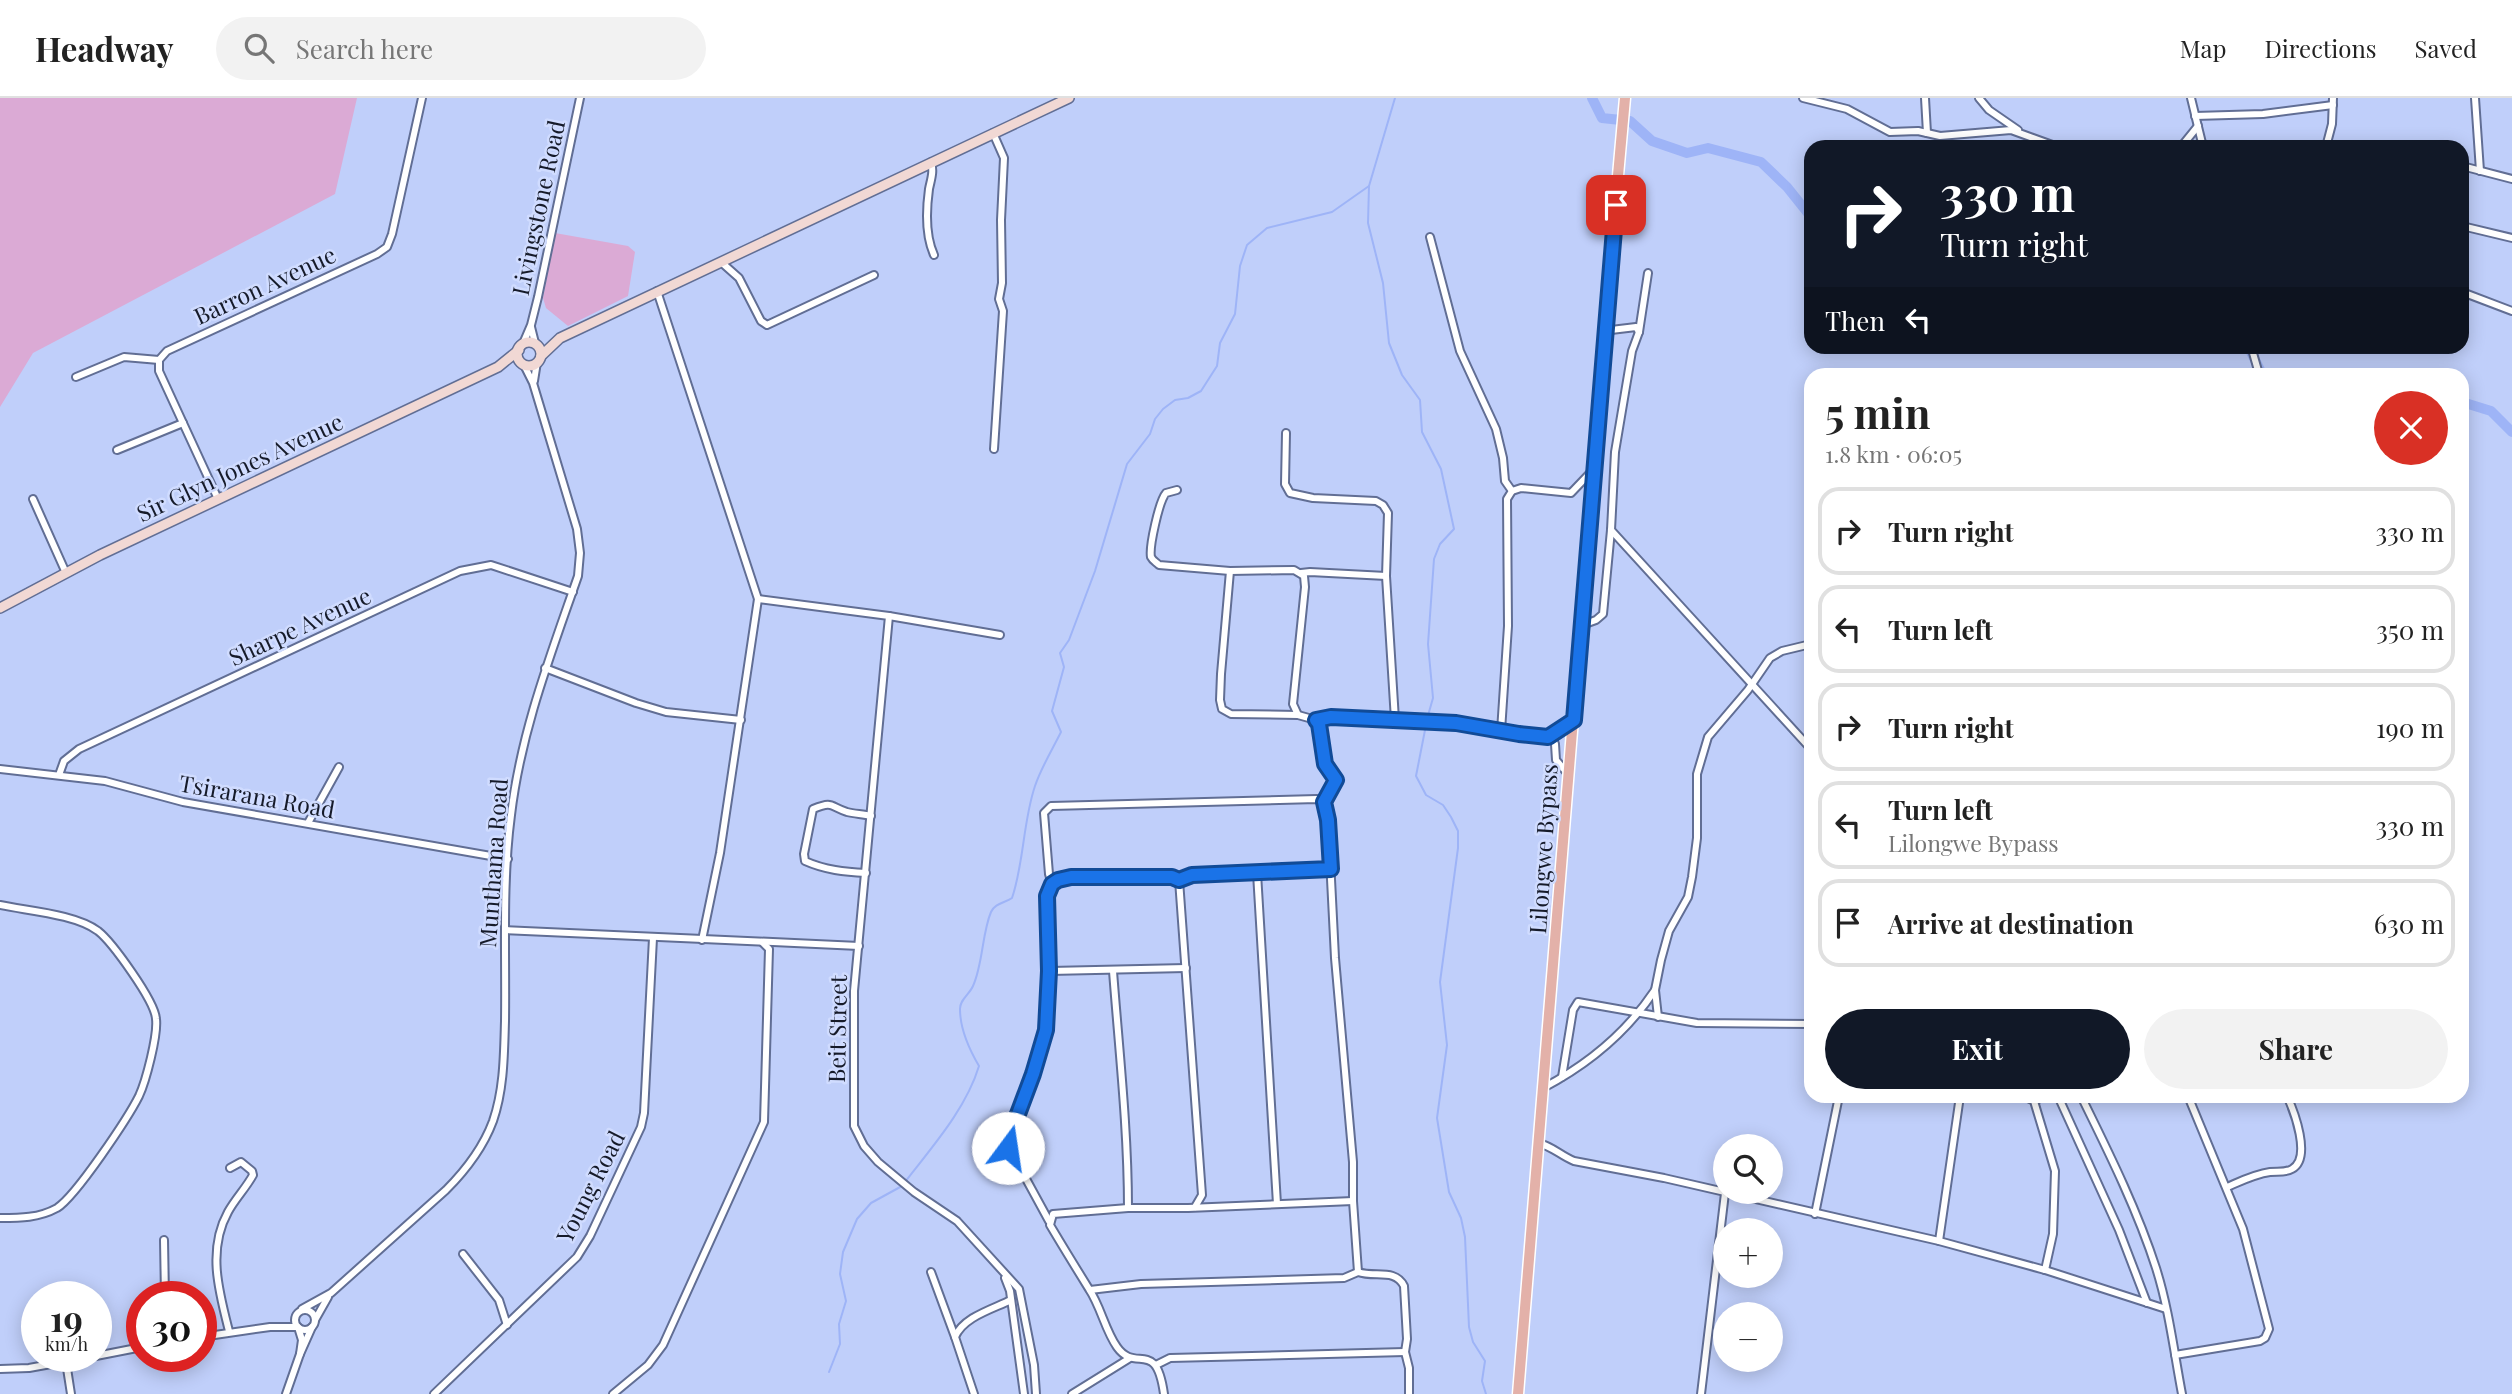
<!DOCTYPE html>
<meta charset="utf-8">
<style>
body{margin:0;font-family:"Playfair Display",serif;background:#f2f2f2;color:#222;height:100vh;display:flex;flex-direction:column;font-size:26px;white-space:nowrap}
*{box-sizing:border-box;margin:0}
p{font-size:23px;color:#767676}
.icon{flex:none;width:38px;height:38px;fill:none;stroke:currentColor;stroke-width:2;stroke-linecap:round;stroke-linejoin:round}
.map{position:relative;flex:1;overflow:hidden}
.panel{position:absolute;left:1804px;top:270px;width:665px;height:735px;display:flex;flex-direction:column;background:#fff;border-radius:21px;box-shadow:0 4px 18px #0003}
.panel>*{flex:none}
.hud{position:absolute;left:1804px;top:42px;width:665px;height:214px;border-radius:21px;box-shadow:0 4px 18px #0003;background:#111827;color:#fff;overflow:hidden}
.controls{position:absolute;left:1713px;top:1036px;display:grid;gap:14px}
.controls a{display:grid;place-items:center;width:70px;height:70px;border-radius:50%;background:#fff;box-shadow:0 4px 18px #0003;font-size:35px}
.speed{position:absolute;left:21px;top:1183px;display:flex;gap:14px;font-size:35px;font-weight:700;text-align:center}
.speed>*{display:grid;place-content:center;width:91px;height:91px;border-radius:50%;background:#fff;box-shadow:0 4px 18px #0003;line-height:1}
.speed small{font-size:18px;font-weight:400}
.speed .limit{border:10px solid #d22;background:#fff;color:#111}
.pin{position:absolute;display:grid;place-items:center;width:60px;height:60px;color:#fff;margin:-30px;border-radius:14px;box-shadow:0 4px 10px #0006}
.me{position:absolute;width:77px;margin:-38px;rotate:14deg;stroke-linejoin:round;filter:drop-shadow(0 0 5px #0008)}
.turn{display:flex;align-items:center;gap:24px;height:147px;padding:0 21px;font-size:32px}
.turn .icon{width:91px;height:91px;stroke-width:2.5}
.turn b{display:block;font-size:49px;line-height:60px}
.then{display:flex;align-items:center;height:66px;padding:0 21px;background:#0003;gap:14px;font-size:26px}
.round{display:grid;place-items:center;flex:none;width:74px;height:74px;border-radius:37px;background:#f2f2f2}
.overview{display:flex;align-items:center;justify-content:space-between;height:119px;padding:0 21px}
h1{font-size:42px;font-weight:700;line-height:52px}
.action{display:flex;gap:14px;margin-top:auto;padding:14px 21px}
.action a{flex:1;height:80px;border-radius:42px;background:#111827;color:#fff;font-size:28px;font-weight:700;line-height:80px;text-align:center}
.action a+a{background:#f2f2f2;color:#222}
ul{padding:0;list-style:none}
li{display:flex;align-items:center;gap:21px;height:88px;margin:0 14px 10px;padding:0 7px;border:4px solid #e0e0e0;border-radius:21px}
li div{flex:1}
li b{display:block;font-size:26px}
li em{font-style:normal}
header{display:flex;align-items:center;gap:42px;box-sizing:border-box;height:98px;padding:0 35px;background:#fff;border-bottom:2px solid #e0e0e0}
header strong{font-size:33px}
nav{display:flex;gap:38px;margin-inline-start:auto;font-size:24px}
.search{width:490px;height:63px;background:#f2f2f2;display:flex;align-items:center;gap:18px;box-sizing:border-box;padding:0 24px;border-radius:38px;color:#767676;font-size:26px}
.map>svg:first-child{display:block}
.green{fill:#dbaad5}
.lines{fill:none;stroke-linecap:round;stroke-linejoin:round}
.stream{stroke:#9eb4f7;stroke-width:2}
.river{stroke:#9eb4f7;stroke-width:10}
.street-casing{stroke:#616e94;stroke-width:10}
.secondary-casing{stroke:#616e94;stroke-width:12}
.primary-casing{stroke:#fff;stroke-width:13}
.street{stroke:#fff;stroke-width:6}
.secondary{stroke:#f1d8d4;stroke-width:9}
.primary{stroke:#e3b1a9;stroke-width:10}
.route-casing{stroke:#114b97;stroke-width:18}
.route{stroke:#1a73e8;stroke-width:12}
.labels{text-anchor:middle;stroke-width:5;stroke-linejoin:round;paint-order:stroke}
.street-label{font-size:23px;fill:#161b2a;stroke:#d0dcff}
</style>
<header>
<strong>Headway</strong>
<div class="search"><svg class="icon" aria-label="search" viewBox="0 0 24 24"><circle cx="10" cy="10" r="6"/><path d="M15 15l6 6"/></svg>Search here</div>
<nav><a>Map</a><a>Directions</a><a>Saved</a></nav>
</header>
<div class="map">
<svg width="2512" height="1296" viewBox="0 0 2512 1296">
<rect width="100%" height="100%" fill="#c0cffa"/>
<g class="green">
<path d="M0,0H357L335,96L33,255L0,309Z"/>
<path d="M555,135L628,148L635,154L628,198L568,228L546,210L543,200Z"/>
</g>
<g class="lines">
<g class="stream">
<path d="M1395,0L1369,88L1368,125L1383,185L1389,245L1402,277L1420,302L1422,334L1441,371L1454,431L1440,446L1434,461L1428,546L1433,600L1427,621"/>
<path d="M1426,627L1416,678L1426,697L1443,707L1451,719L1458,733V750L1440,884L1447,947L1437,1020L1449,1094L1461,1120L1465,1139L1469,1229L1473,1244L1485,1263L1482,1283L1486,1296"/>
<path d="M905,1084C932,1049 966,1011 979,968C969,951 960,931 960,911C960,901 969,897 973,888C983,866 982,835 991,814C995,805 1005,805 1012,800C1024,765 1023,723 1035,688C1041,670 1052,652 1061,634L1052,613L1064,569L1060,555L1069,542L1095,473L1127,366L1150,336L1155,321L1163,311L1175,302L1188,300L1201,293L1217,268L1220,245L1235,216L1240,168L1247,147L1267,130L1332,114L1369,88"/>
<path d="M829,1274L840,1246L839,1226L846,1203L840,1176L843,1154L857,1121L871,1105L902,1088"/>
</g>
<g class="river">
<path d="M1592,0L1602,20L1630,23L1652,43L1687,55L1708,50L1761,64L1787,89L1811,119"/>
<path d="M2248,248L2262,276"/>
<path d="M2462,304L2491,313L2512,334"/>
</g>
<defs>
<g id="street">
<path d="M1803,0L1847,11L1890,34L1918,33L1940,38L2011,32L2058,49"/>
<path d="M1925,0L1927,35"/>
<path d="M1979,0L1989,12L2018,32"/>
<path d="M2191,0L2202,45L2207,49"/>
<path d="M2475,0L2480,73"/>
<path d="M2195,18L2263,16L2333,7"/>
<path d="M993,35L1004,60L1001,122L1002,185L999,201L1003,213L994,351"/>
<path d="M2181,49L2198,28"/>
<path d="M2326,49L2332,26L2333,0"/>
<path d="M931,64C934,74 931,81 929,91C926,113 925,137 934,157"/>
<path d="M2462,68L2512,81"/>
<path d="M2462,128L2512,140"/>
<path d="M1430,139L1460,253L1496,331L1503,360L1505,383L1512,393"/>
<path d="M721,164L739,180L761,223L767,227L874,177"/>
<path d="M657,193L758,501L720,755L702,842"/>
<path d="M2462,194L2512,213"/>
<path d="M531,229L535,245"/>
<path d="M1611,232L1636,229L1639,234"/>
<path d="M522,248L531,227L538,199L580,0"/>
<path d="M2251,248L2259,276"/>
<path d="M76,279L124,259L159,262"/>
<path d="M534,283L537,264"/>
<path d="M1286,335L1285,386L1290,395L1313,400L1376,403L1383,407L1388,415L1386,478L1395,622"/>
<path d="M117,352L183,325"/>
<path d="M1177,392L1166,395C1159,403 1149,449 1151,459C1153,463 1156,464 1159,467L1230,473L1294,472L1304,478L1305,489L1293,606L1298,617"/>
<path d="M33,401L66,475"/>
<path d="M218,401L159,273V262L167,253L377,156L387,149L392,136L422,0"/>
<path d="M1611,432L1811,651"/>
<path d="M1230,473L1221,576L1220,602L1222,611L1231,616L1298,617L1316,622L1319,627L1325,666L1335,678L1334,689L1324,704L1328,722L1335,860L1353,1064V1103L1358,1174"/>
<path d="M1301,475L1310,474L1386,478"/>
<path d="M758,501L889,518L854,893V1028L864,1048L878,1064L914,1094L957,1123L1019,1191L1034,1267L1036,1296"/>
<path d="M889,518L1000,537"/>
<path d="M1582,527L1596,522L1603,516L1611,432L1615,354L1632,253L1639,234L1648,175"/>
<path d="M545,570L636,605L666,614L741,622"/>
<path d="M1316,622L1331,619L1456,625L1519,637L1548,639L1573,622"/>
<path d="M1501,633L1508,528L1507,401L1512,393L1521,390L1571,395L1593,372"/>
<path d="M1552,638L1555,646L1556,662L1568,676"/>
<path d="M0,671L105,683L183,704L508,761"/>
<path d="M59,677L64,663L79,651L460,473L491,467L573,494"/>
<path d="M308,725L339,669"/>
<path d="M866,775C845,774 825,772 805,763L804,756L813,711C834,703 829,708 847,714C855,716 863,716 871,718"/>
<path d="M1257,775L1277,1106"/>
<path d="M1179,782L1202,1097L1195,1109"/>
<path d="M1052,786L1049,776L1044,715L1051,708L1317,701L1324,704"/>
<path d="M0,807C28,813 75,816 98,833C112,844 155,903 156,921C158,937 146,983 139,998C128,1020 76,1098 57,1110C39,1120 20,1120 0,1120"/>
<path d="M505,832L859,848"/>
<path d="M1050,873L1186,870"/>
<path d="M1113,873C1119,952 1128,1031 1128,1110"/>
<path d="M1658,919L1655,892L1661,862L1669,833L1688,799L1692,779L1697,740V676L1708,639L1748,592L1770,560L1782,553L1811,546"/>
<path d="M1562,979L1573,912L1578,904L1697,925L1811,926"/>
<path d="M1543,990C1587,967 1627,934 1655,892"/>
<path d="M2024,998L2034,1003L2055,1073L2053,1136L2045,1172"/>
<path d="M2058,998L2119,1132L2147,1205"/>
<path d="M2081,998C2108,1053 2137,1111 2156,1170C2169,1211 2174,1254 2182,1296"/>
<path d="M2034,1003L2044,998"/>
<path d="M1538,1045C1552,1048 1561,1058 1574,1063L1664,1080L1939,1143L2045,1172L2166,1211"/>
<path d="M2227,1089C2241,1083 2255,1076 2270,1074C2277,1073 2285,1075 2292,1071C2312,1060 2294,1013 2287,998"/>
<path d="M1815,1116L1839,998"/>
<path d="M1049,1123L1007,1046L1046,932L1050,873L1047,798L1052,786L1058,782L1071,779H1172L1179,782L1192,777L1331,770"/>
<path d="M164,1142L165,1199"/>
<path d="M1939,1143L1960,998"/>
<path d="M463,1156L499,1202L507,1227"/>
<path d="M931,1174L955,1239"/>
<path d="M1005,1180L1010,1193L1024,1296"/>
<path d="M1090,1192L1141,1186L1344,1180L1358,1174C1375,1180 1395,1170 1404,1188L1407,1241L1405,1254L1409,1270V1296"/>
<path d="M302,1211L331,1195L446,1092C466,1072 483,1050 493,1023C504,991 504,957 505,923C506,855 502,785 511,717C521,633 551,556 578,478L580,455L577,431L533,285L524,267"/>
<circle cx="305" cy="1222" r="10"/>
<path d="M315,1222L328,1199"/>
<path d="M229,1233C219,1194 207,1152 228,1114C235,1101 246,1090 253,1077L252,1073L241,1064L230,1070"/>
<path d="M201,1239L270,1229H298L302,1242L300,1256"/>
<path d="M2175,1257L2260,1243L2265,1240L2269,1231L2243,1131L2188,998"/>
<path d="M96,1258L142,1249"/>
<path d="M66,1264L71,1296"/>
<path d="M1156,1267L1170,1260L1405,1254"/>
<path d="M0,1271L29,1270L95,1258"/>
<path d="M286,1296L300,1256L312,1229"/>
<path d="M434,1296L577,1159L590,1138L641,1029L644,1015L653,840"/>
<path d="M613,1296L648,1267L663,1247L764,1024L769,851L762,844"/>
<path d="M974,1296L955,1239C963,1219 993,1211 1011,1202"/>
<path d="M1072,1296L1130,1260"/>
<path d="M1164,1296C1156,1239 1136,1276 1117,1249C1105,1232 1101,1209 1089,1191C1076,1170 1063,1149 1050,1127L1053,1116L1128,1110H1188L1353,1103"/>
<path d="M1701,1296L1725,1095"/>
</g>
<g id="secondary">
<circle cx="529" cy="256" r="12"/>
<path d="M541,258L560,240L1069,0"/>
<path d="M0,510L100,457L498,269L519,252"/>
</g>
<path id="primary" d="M1518,1296L1611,155L1625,0"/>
</defs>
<use href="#street" class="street-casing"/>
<use href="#secondary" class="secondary-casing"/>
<use href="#primary" class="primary-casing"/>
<use href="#street" class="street"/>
<use href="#secondary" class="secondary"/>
<use href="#primary" class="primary"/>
</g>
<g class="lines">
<defs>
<path id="route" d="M1008,1050L1009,1040L1033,976L1046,932L1049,873L1047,798L1052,786L1058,782L1071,779H1172L1179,782L1192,777L1331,771L1328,722L1324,704L1336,682L1325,666L1319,626L1316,622L1331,619L1456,625L1519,636L1548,639L1574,622L1616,107"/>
</defs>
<use href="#route" class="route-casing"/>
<use href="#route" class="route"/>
</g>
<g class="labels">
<g class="street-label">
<text transform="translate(539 110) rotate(-78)" y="8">Livingstone Road</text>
<text transform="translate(265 188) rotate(-25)" y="8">Barron Avenue</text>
<text transform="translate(240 370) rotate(-25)" y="8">Sir Glyn Jones Avenue</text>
<text transform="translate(300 529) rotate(-25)" y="8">Sharpe Avenue</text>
<text transform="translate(257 699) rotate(10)" y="8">Tsirarana Road</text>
<text transform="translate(1544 751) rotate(-86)" y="8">Lilongwe Bypass</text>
<text transform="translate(494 765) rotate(-86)" y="8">Munthama Road</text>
<text transform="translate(838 931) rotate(-89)" y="8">Beit Street</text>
<text transform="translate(591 1089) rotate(-63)" y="8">Young Road</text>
</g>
</g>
</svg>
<div class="controls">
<a><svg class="icon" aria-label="search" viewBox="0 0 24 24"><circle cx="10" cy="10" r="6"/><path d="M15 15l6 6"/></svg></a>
<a>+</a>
<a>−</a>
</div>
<div class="speed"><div>19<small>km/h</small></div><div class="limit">30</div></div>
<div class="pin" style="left:1616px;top:107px;background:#d93025"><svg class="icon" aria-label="arrive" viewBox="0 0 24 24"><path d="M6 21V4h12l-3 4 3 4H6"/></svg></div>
<svg class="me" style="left:1008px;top:1050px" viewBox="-20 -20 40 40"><circle r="19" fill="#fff"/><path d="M0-13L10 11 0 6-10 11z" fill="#1a73e8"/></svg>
<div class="hud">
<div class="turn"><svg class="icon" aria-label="right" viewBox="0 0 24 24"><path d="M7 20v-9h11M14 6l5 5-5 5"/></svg><div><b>330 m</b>Turn right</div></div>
<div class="then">Then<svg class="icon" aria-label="left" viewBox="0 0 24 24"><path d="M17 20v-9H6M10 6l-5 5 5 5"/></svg></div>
</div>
<section class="panel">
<div class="overview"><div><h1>5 min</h1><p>1.8 km · 06:05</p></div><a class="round" style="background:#d93025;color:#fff"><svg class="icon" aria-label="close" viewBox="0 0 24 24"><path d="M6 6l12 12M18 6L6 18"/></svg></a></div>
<ul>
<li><svg class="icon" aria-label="right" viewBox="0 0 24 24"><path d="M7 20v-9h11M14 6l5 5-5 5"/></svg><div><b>Turn right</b></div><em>330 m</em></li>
<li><svg class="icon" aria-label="left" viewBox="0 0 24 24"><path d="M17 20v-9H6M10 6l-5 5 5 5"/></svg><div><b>Turn left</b></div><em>350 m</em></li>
<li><svg class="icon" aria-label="right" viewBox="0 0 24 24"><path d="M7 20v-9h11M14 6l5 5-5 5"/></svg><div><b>Turn right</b></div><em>190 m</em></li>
<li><svg class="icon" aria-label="left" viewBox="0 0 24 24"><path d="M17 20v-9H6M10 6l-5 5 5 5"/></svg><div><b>Turn left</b><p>Lilongwe Bypass</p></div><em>330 m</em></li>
<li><svg class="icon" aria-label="arrive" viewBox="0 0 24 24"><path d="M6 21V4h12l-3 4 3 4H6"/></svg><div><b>Arrive at destination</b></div><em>630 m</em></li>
</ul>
<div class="action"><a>Exit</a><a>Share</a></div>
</section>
</div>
